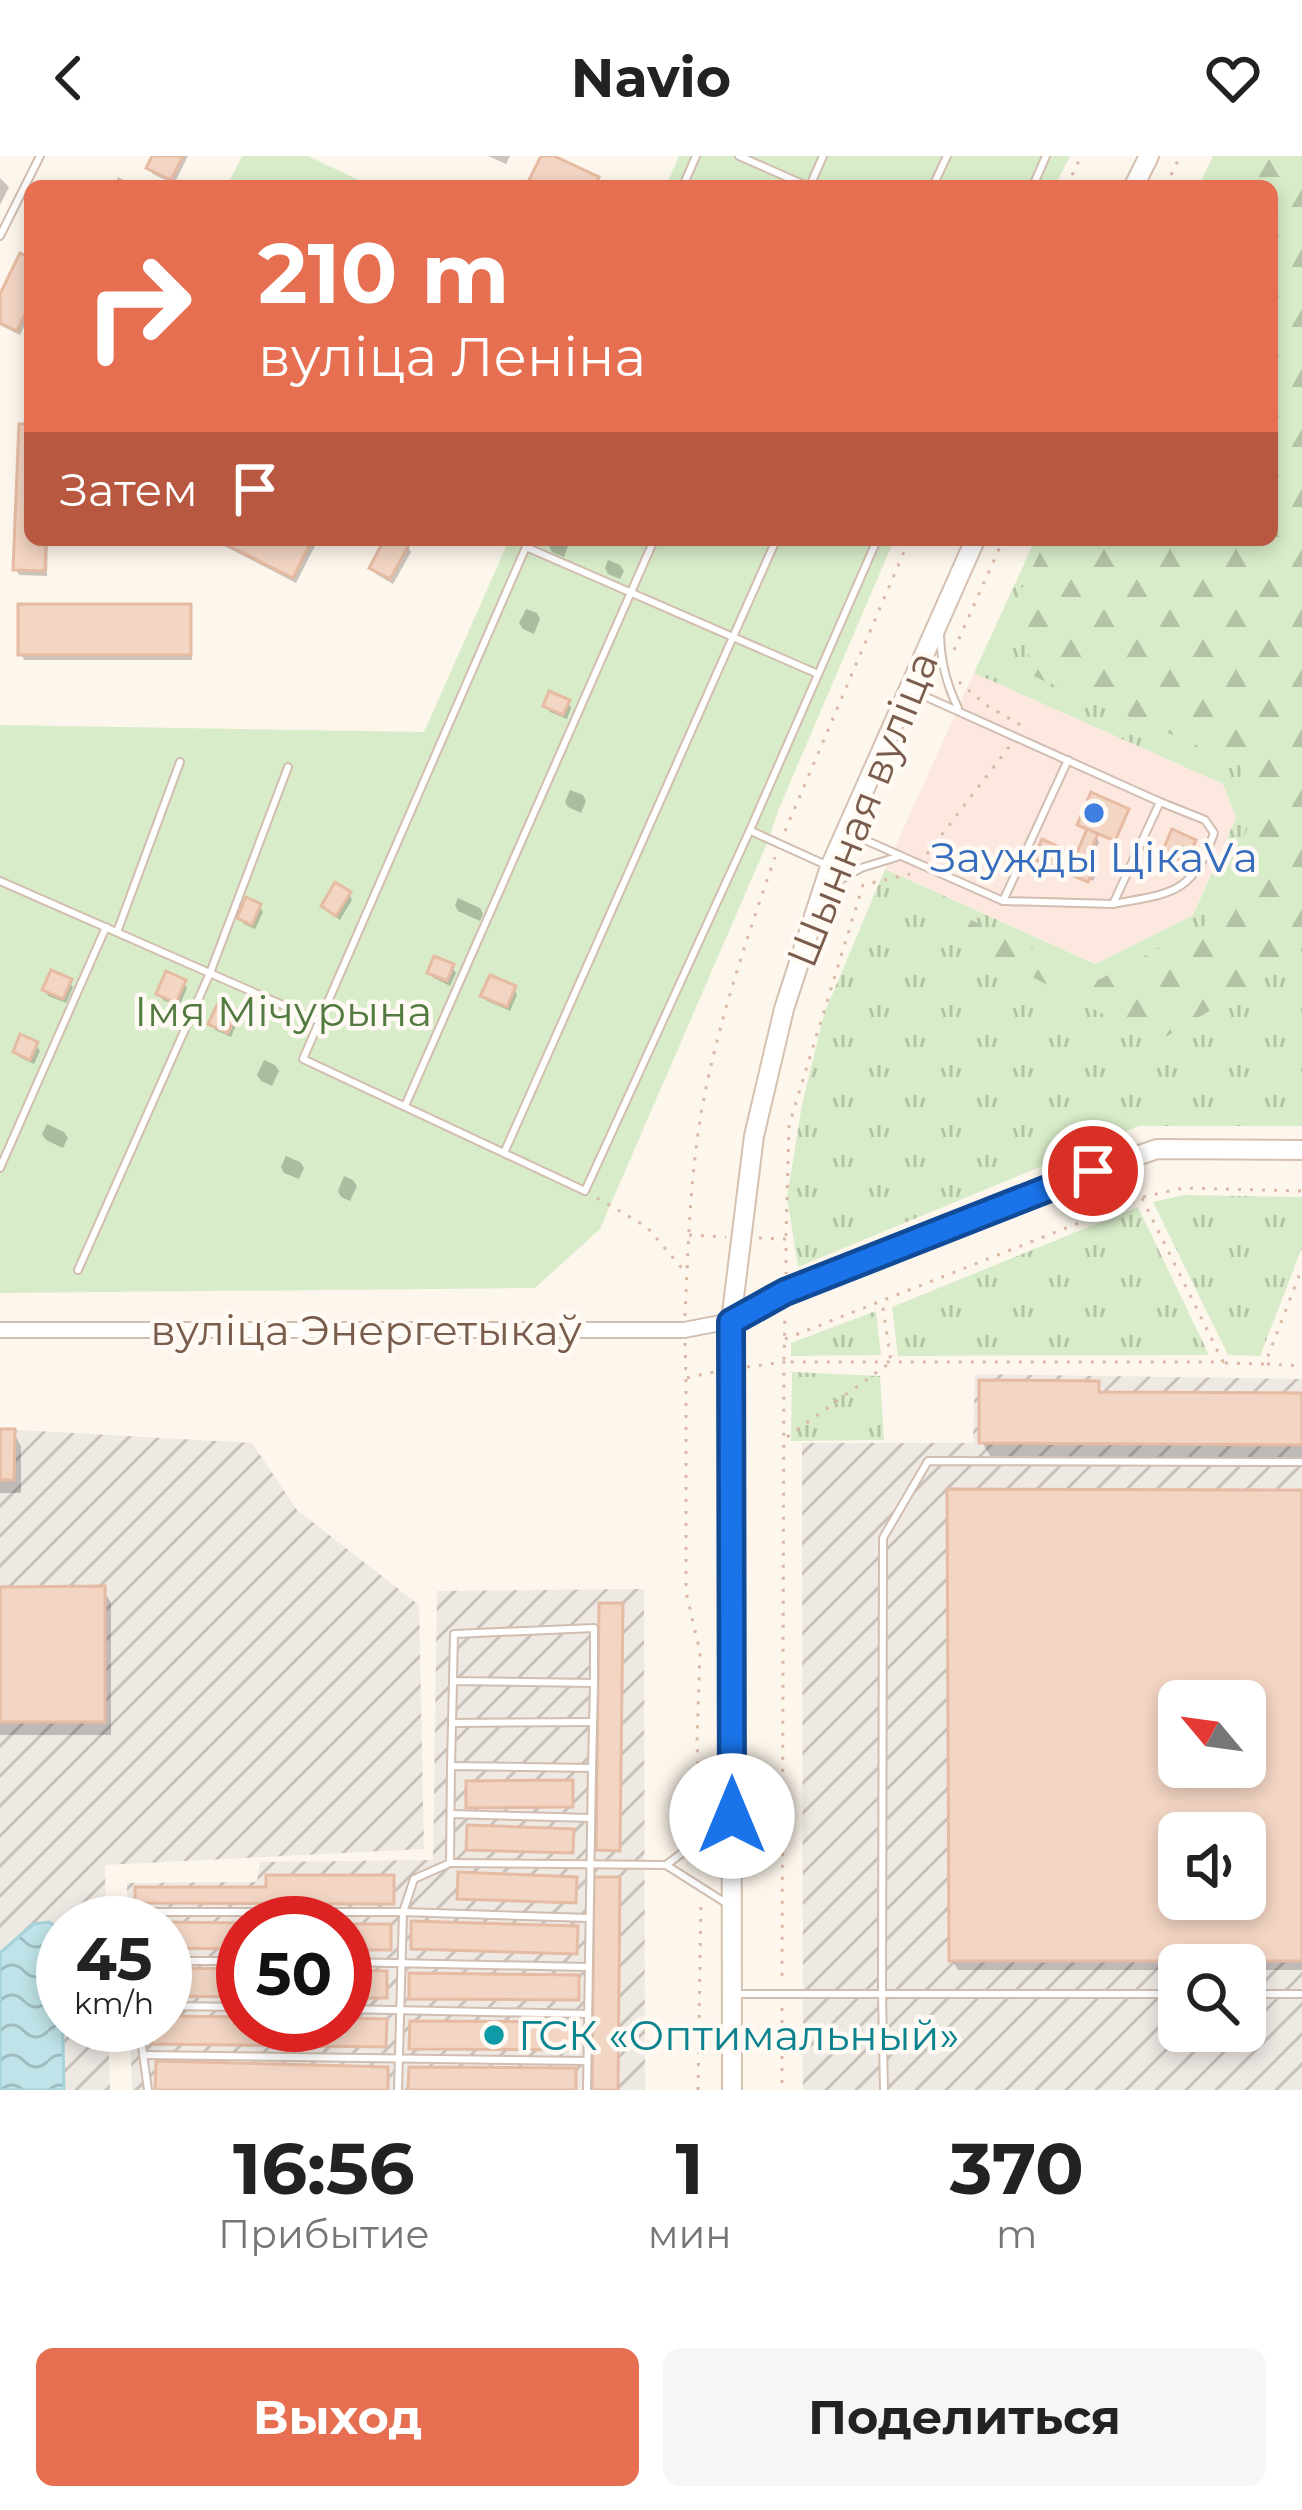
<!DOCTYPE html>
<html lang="ru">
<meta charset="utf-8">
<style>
body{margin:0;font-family:Montserrat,sans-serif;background:#f6f6f6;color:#222;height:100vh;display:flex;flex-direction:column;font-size:45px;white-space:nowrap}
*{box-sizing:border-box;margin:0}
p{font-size:39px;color:#767676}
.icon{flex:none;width:66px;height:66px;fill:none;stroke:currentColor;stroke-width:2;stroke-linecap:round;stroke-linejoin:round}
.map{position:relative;height:1934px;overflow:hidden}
.sheet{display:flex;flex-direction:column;background:#fff;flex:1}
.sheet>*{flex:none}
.top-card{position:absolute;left:24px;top:24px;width:1254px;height:366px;border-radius:18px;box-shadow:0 6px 18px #0003;background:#e76f51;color:#fff;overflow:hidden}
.needle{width:78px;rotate:299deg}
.fabs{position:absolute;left:1158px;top:1524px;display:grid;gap:24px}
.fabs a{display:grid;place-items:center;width:108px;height:108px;border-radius:18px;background:#fff;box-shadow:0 6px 18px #0003;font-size:60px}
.speed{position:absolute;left:36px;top:1740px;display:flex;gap:24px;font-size:60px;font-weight:700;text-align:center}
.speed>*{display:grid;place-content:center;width:156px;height:156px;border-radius:50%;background:#fff;box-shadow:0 6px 18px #0003;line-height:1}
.speed small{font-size:30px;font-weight:400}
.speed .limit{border:18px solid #d22;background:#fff;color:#111}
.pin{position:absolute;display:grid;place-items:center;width:102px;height:102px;color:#fff;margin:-51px;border:6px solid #fff;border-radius:50%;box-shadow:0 3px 12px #0007}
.me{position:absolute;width:132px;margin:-66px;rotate:0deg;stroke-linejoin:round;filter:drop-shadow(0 0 9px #0008)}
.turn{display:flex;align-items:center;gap:42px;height:252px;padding:0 36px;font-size:54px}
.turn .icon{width:156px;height:156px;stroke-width:2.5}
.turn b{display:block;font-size:84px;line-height:102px}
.then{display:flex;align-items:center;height:114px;padding:0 36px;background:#0003;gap:24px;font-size:45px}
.eta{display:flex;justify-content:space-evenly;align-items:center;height:204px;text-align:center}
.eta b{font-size:72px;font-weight:700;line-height:84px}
.button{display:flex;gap:24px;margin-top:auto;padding:24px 36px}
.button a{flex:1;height:138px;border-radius:18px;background:#e76f51;color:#fff;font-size:48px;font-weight:700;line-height:138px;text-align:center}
.button a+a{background:#f6f6f6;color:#222}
header{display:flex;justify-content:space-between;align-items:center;height:156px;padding:0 36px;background:#fff;font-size:54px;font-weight:700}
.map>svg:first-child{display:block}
.commercial{fill:#fde8e0}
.industrial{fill:url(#industrial-furrows);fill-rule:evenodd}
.grass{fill:url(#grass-tufts)}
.forest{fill:url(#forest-firs)}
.garden{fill:#d8ecc9}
.water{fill:url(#water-waves);stroke:#a5d3da;stroke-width:3}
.shadow{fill:#0003;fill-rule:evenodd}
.building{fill:#f3d5c3;stroke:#e6bba3;stroke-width:3;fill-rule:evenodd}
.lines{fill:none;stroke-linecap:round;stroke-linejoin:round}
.lane-casing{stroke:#d1beb0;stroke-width:10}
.street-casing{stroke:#d1beb0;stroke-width:18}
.secondary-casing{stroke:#d6c0b0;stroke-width:22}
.path{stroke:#d9b8a5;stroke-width:3;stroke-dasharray:3 9;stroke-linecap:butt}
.lane{stroke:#fff;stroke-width:6}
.street{stroke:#fff;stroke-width:14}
.secondary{stroke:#fff;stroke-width:18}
.route-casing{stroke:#114b97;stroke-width:30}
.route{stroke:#1a73e8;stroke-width:21}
.shop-dot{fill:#3f7fe0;stroke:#fffaf3;stroke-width:4.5}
.culture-dot{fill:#0f9aa8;stroke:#fffaf3;stroke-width:4.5}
.labels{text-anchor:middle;stroke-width:9;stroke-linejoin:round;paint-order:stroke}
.street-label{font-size:42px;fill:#7a5c4d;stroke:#fffaf3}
.shop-label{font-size:42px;fill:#366cbe;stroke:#fffaf3}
.park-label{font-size:42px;fill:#537a41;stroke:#fffaf3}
.culture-label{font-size:42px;fill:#0d838f;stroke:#fffaf3;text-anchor:start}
</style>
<header><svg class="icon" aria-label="back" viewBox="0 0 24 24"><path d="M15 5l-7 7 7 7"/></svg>Navio<svg class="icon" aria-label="heart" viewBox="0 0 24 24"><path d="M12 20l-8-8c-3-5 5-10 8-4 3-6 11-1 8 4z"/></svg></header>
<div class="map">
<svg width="1302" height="1934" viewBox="0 0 1302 1934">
<defs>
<pattern id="industrial-furrows" width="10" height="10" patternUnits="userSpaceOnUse" patternTransform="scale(3)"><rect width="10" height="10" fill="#efe9e4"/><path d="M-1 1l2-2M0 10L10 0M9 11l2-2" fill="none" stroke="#c7c0bb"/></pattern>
<pattern id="grass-tufts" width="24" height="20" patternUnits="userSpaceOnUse" patternTransform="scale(3)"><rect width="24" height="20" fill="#d8ecc9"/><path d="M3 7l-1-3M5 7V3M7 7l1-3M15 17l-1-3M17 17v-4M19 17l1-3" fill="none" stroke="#b4c2a5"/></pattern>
<pattern id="forest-firs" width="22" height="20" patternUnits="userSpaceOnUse" patternTransform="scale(3)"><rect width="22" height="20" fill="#d8ecc9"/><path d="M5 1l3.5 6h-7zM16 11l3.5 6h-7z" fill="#b4c2a5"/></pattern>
<pattern id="water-waves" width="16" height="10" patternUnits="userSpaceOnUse" patternTransform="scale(3)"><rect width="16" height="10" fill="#bfe3e8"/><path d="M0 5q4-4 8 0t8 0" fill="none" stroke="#a0bbbe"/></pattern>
</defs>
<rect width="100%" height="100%" fill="#fdf6ec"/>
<path class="commercial" d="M974,517L1223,628L1236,662L1192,760L1096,808L885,713Z"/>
<g class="industrial">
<path d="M975,1218L1302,1223V1934H803L802,1287H973ZM1179,1545H1245V1611H1179ZM1179,1677H1245V1743H1179ZM1179,1809H1245V1875H1179Z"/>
<path d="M0,1273L252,1287L297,1354L419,1449L424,1693L105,1709L106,1767H63V1869H108L110,1934H0Z"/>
<path d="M644,1433L645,1934H132L130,1869H165V1767H128L127,1727L257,1726L260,1706L433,1704L437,1435ZM243,1767H345V1869H243Z"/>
</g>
<g class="grass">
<path d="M1213,0H1302V970H1139L798,1111L787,1041L802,949L824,858L885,713L1095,808L1193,759L1236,662L1223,628L974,517L1035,384H1272V30H1199Z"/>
<path d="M1184,1039L1302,1041V1092L1260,1200L1228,1199L1153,1046Z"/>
<path d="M1138,1051L1209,1199L898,1200L892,1151Z"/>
<path d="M876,1155L881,1199L791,1200V1187Z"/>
<path d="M792,1216L880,1220L884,1284L791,1285Z"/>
</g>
<path class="forest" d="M1232,0H1302V776L1272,818L1157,886L961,784L971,764L1098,824L1205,769L1253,660L1239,607L1033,520L1018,441L1046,384H1272V30H1218Z"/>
<g class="garden">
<path d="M242,0H308L371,30H227Z"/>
<path d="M679,0H1070L1055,30H666Z"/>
<path d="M509,384H894L778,655L769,683L600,1073L535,1132L0,1137V569L424,576Z"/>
</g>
<path class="water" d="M49,1766L61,1774L64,1934H0V1797L33,1768Z"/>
<g class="shadow">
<path d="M155,0H188L174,28L153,18L149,12Z"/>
<path d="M488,0H510L506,8Z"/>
<path d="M118,21L134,30H113Z"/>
<path d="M0,22L9,31L0,49Z"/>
<path d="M30,105V158L20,179L0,169V145Z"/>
<path d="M30,271V384H48L47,420L19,419L16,413Z"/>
<path d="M213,384H318L296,427Z"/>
<path d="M388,384H397L407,390L411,396L393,428L376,418L372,412Z"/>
<path d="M551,384H570L564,401L552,396L549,390Z"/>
<path d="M608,404L620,409L624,415L620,423L608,418L605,412Z"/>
<path d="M189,451L192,457V504H24L21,498Z"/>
<path d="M526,453L537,457L540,463L534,478L523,473L519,467Z"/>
<path d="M568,546L571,552L567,563L550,556L546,550Z"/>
<path d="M570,634L583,639L586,645L581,657L568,651L565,646Z"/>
<path d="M1127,655L1116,686L1093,676L1099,686L1090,706L1098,714L1093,725L1037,701L1078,703L1090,674Z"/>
<path d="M349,738L352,744L340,764L328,756L324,750Z"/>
<path d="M458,742L480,752L483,758L480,765L458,755L455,749Z"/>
<path d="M259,750L263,756L255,773L244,768L240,762Z"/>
<path d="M452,811L456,817L450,830L434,822L430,816Z"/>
<path d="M69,825L73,831L66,847L48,840L45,834Z"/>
<path d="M184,826L187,832L179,851L163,844L159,838Z"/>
<path d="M514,833L517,839L510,855L487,845L484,839Z"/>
<path d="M236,856L239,862L231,881L215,874L212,868Z"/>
<path d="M36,889L40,895L34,908L19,901L16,895Z"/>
<path d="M264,904L275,909L279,915L272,930L261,925L257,919Z"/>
<path d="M47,968L64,976L68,982L63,992L46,984L42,978Z"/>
<path d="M286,1000L300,1006L304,1012L299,1023L284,1017L281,1011Z"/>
<path d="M344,1020L353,1024L357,1030L350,1045L341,1041L338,1035Z"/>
<path d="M1097,1228L1103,1239L1302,1240V1302L990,1300L982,1286Z"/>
<path d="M0,1276H13L21,1290V1337H0Z"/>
<path d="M1302,1337V1814H1245V1809H1179V1814H958L952,1804ZM1179,1545H1245V1611H1179ZM1179,1677H1245V1743H1179Z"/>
<path d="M103,1433L111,1447V1579H0V1434Z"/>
<path d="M572,1629V1652L469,1651Z"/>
<path d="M573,1677V1698L469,1693Z"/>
<path d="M394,1724V1749L138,1746L269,1734Z"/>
<path d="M576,1726L575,1748L460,1742Z"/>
<path d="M165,1769L243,1770V1794L165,1793Z"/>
<path d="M577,1775L576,1799L414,1793Z"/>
<path d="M579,1824L578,1845L412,1842Z"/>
<path d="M165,1863L243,1864V1869H345V1865L386,1868L385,1892L156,1889L155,1869H165Z"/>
<path d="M577,1870V1895L412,1892Z"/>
</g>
<g class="building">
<path d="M152,0H183L171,24L146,12Z"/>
<path d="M541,0H554L599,21L595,30H526Z"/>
<path d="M20,97L30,102V147L17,175L0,167V138Z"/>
<path d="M19,268H30V384H46L45,415L13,414Z"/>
<path d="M217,384H312L293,422Z"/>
<path d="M384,384H403L410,387L390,423L369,412Z"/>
<rect x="18" y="448" width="173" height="51"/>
<path d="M549,535L570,544L563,559L543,550Z"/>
<path d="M1091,636L1129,653L1115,685L1077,669Z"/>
<path d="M1087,673L1098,678L1087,702L1097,706L1088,726L1033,703L1042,683L1076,699Z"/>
<path d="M1172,673L1196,684L1186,707L1162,696Z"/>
<path d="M335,726L351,736L336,760L321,750Z"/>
<path d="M246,741L261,748L252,769L237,762Z"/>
<path d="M434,800L454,808L447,825L427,817Z"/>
<path d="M51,814L72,823L63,843L42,834Z"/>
<path d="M166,815L186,824L176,847L156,838Z"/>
<path d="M490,819L516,830L507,851L480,840Z"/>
<path d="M219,845L238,854L228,877L208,868Z"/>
<path d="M20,878L38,886L30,904L13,896Z"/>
<path d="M979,1224L1099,1225V1236L1302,1237V1289L979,1287Z"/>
<path d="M0,1273H15L14,1324H0Z"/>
<path d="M947,1333L1302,1334V1805H949ZM1179,1545H1245V1611H1179ZM1179,1677H1245V1743H1179Z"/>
<path d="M105,1430V1566H0V1431Z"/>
<path d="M599,1447H623L620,1695L596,1694Z"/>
<path d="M573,1624V1651L466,1652V1625Z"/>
<path d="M467,1669L574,1673L573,1697L466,1694Z"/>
<path d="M458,1716L577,1721L576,1747L457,1743Z"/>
<path d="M266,1719H394V1748L135,1747V1731H266Z"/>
<path d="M594,1721H620L618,1934H592Z"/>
<path d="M411,1765L578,1770L577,1798L411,1793Z"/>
<path d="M150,1766L269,1767H243V1793L165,1792V1767Z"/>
<rect x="345" y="1768" width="46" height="26"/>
<path d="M165,1812L243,1813V1841L165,1840Z"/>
<path d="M345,1814L387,1815V1842H345Z"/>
<path d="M409,1817L579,1819V1844L409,1843Z"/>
<path d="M165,1860L243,1861V1869H345V1862L387,1863L386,1891L152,1888V1869H165Z"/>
<path d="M410,1865L578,1866V1894L409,1893Z"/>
<path d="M156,1905L388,1911V1934H155Z"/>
<path d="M409,1911L576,1912V1934H408Z"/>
</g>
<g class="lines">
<defs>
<g id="lane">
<path d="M739,0L807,30"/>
<path d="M683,30L696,0"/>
<path d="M810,30L823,0"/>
<path d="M933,30L947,0"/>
<path d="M1033,30L1046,0"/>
<path d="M0,80L40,0"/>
<path d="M529,384L303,903L585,1035L750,674L877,384"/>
<path d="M526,391L818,518"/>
<path d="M940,479C941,506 946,527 958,552"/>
<path d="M751,675L826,709"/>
<path d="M847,676L1003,745L1113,748L1160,646L913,535"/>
<path d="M0,725L319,865"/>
<path d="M832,728L861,712L897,701"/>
<path d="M1003,745L1068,604"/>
<path d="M1113,748C1172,737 1192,739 1214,677L1205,664L1160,646"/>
<path d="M117,776L180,606"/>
<path d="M405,950L654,384"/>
<path d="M504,997L776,384"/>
<path d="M0,1012L106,771"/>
<path d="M78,1114L210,817L288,611"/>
<path d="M452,1567L593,1566"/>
<path d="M451,1610L453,1525L594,1527V1472L454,1478L453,1525"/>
<path d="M592,1612L594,1527"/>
<path d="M451,1658L591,1662"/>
<path d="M725,1665L666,1709L729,1749"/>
<path d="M450,1707L666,1709"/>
<path d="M136,1767V1761L145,1756H403L589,1762"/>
<path d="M165,1805H243"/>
<path d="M345,1806L587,1811"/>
<path d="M736,1838H882L884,1934"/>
<path d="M1179,1838H882L883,1382L928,1305L1302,1306"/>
<path d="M1245,1838H1302"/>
<path d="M165,1850L243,1851"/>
<path d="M345,1853L587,1858"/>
<path d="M139,1869L148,1934"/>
<path d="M143,1899L587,1905"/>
<path d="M398,1934L403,1756L414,1723L450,1707L451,1610L592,1612L587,1934"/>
</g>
<path id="street" d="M0,1174H684L731,1165"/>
<g id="secondary">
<path d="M1134,30L1149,0"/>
<path d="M731,1165L785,1137L1061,1026L1157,993L1302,994"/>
<path d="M732,1934L731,1165L754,980L784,853L830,711L975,384"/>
</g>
</defs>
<use href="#lane" class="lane-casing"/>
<use href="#street" class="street-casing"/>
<use href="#secondary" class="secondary-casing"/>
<g class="path">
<path d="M1067,30L1081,0"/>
<path d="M1166,30L1180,0"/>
<path d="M954,494L1003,384"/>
<path d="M959,526L986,549L1022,570L1021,573"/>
<path d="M785,675L909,384"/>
<path d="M927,698L1009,591"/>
<path d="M1143,1041L1183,1032L1302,1035"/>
<path d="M597,1042L647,1071L685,1116"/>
<path d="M689,1079L726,1081"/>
<path d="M786,1080L789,969L863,729L910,718"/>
<path d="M759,1082L786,1083V1118"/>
<path d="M685,1160C688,1093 690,1024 701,958C717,869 746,785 775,701"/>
<path d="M785,1183L1142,1042L1223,1206H784L785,1158"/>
<path d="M685,1187L686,1222L714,1216"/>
<path d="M1225,1207L1265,1208L1302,1112"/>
<path d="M1267,1208L1302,1210"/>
<path d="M747,1211L784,1206L782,1824"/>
<path d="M686,1223V1436L700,1496L697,1586L701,1668"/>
<path d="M787,1281L891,1206L882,1146"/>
<path d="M782,1852V1934"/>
<path d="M698,1934L701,1745"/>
</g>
<use href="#lane" class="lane"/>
<use href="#street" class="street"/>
<use href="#secondary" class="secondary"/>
</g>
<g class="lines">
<defs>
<path id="route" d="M732,1660L731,1166L785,1136L1093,1015"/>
</defs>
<use href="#route" class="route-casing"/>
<use href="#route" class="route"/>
</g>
<circle class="shop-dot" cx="1094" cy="657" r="12"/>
<circle class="culture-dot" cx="494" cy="1879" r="12"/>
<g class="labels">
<g class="street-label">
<text transform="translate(862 653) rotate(-68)" y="15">Шынная вуліца</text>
<text x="366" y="1189">вуліца Энергетыкаў</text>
</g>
<g class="shop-label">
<text x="1094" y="716">Заужды ЦікаVа</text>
</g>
<g class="park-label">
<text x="283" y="870">Імя Мічурына</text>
</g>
<g class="culture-label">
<text x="518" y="1894">ГСК «Оптимальный»</text>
</g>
</g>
</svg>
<div class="fabs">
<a><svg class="needle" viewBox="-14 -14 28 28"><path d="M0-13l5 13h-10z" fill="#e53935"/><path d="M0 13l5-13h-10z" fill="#767676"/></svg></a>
<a><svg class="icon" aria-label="sound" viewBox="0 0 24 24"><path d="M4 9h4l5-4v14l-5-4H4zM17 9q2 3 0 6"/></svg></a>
<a><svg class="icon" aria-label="search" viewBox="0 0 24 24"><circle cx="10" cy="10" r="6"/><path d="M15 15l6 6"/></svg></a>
</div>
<div class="speed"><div>45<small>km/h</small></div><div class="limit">50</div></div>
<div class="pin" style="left:1093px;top:1015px;background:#d93025"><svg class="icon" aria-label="arrive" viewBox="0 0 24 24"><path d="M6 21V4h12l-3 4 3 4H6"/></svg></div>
<svg class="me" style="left:732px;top:1660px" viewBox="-20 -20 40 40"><circle r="19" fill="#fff"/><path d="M0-13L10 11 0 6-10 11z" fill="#1a73e8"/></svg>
<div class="top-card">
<div class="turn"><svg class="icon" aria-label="right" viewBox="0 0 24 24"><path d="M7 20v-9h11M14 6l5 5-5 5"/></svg><div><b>210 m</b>вуліца Леніна</div></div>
<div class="then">Затем<svg class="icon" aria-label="arrive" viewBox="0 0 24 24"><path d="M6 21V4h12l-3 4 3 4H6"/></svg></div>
</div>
</div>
<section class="sheet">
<div class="eta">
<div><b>16:56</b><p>Прибытие</p></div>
<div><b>1</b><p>мин</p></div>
<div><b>370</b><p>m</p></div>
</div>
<div class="button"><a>Выход</a><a>Поделиться</a></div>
</section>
